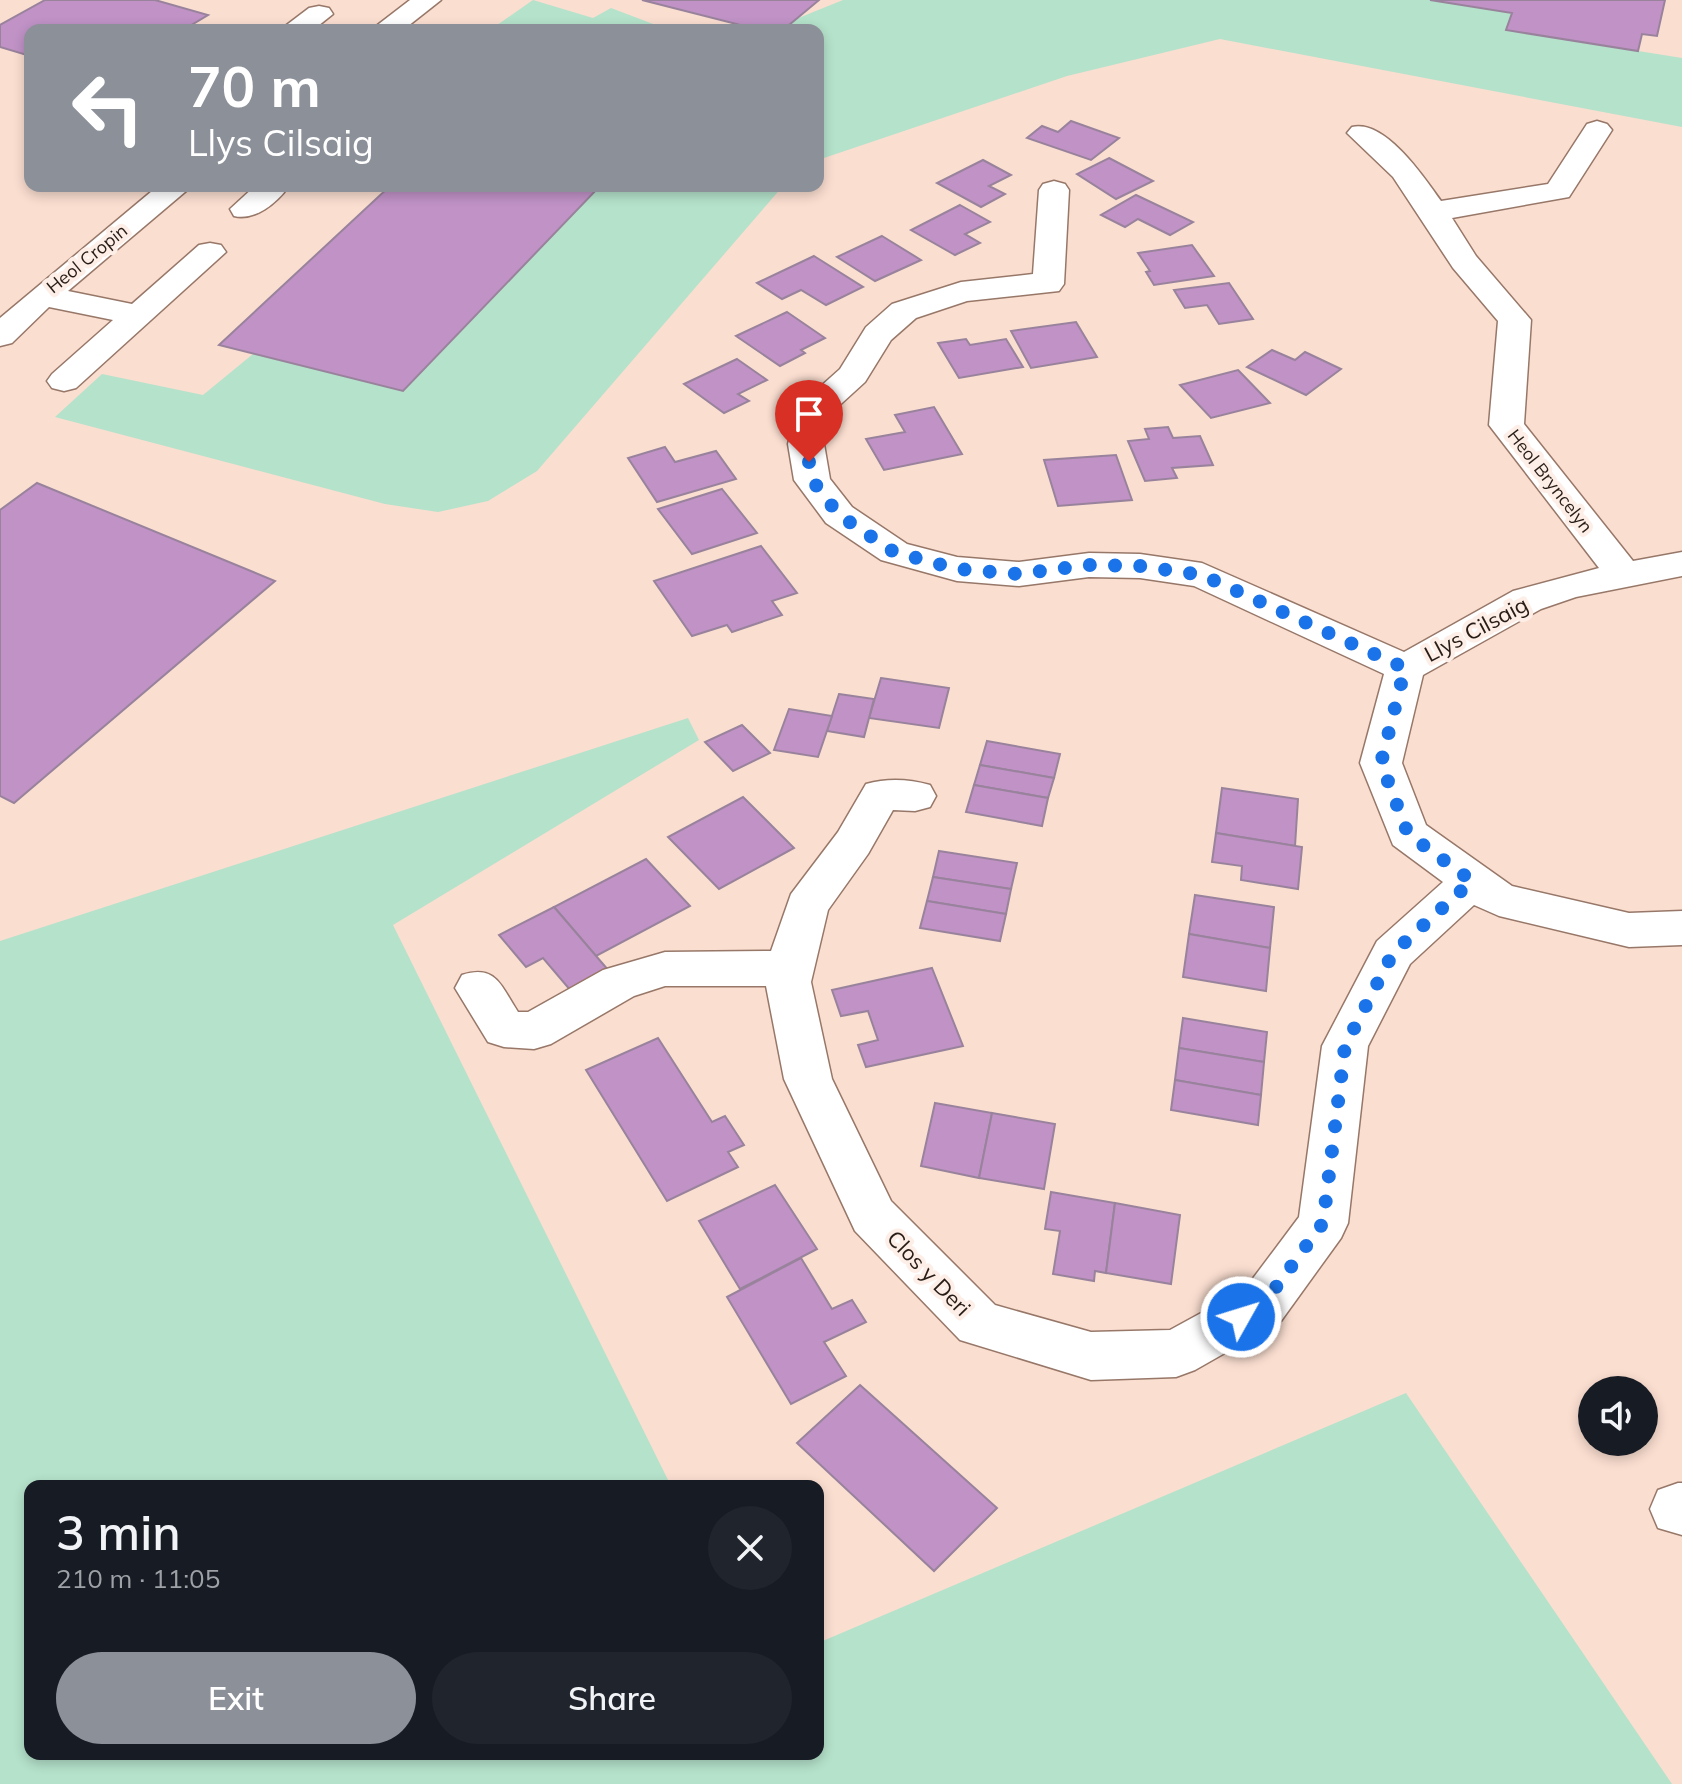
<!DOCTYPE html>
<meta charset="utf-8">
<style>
body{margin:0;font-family:Mulish,sans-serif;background:#20242c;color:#f1f3f6;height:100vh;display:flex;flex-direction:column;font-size:30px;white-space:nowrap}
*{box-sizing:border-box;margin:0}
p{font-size:26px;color:#9ea1a6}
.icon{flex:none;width:44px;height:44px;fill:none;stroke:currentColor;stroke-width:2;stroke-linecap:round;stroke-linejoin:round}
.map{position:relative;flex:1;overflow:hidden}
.details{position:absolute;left:24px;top:1480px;width:800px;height:280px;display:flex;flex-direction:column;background:#171b24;border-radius:16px;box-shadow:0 4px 12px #0003}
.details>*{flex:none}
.hud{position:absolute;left:24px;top:24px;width:800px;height:168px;border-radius:16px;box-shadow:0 4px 12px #0003;background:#8c9099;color:#fff;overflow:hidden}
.tools{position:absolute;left:1578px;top:1376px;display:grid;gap:16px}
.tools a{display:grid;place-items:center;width:80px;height:80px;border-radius:50%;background:#171b24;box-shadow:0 4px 12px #0003;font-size:40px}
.pin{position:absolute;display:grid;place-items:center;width:68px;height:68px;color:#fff;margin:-82px -34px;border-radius:50% 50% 50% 0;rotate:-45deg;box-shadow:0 0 8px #0007}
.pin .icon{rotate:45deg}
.me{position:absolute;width:88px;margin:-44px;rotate:51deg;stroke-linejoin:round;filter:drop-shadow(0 0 6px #0008)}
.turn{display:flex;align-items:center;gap:28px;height:168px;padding:0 32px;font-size:36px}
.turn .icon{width:104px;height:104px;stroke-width:2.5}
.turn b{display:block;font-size:56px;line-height:68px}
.round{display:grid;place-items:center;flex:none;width:84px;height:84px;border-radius:42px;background:#20242c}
.overview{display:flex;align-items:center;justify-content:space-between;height:136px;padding:0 32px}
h1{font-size:48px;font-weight:600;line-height:60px}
.cta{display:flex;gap:16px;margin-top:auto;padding:16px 32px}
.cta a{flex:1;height:92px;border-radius:48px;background:#8c9099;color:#fff;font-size:32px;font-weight:600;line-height:92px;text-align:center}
.cta a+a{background:#20242c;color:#f1f3f6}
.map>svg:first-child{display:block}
.green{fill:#b5e2cb}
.building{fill:#c092c6;stroke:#99839c;stroke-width:2}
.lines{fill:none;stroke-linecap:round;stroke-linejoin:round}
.minor-casing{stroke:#977768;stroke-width:3}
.minor{fill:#fff;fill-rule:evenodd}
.route{stroke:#1a73e8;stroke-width:14;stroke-dasharray:0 25.2}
.labels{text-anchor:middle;stroke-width:8;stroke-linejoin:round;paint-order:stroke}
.far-street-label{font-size:18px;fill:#281c16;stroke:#fdeee7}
.street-label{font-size:22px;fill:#281c16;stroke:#fdeee7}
</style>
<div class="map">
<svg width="1682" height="1784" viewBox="0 0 1682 1784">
<rect width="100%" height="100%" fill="#faded0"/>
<g class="green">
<path d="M533,0L593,18L611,8L669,30H490Z"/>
<path d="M843,0H1430L1512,13L1507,30L1682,58V127L1220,39L1067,76L818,160V30H783L796,19Z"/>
<path d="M600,186H783L537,471L488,501L438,512L385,504L55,417L102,374L203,395L253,354L403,391Z"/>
<path d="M688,718L699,740L393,925L671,1486H30V1754H818V1643L1406,1393L1672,1784H0V941Z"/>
</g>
<g class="building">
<path d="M45,0H155L208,15L183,30H30V56L0,47V25Z"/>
<path d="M642,0H819L783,30H760Z"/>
<path d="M1430,0H1665L1657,36L1642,34L1638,51L1506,30L1512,13Z"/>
<path d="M1071,121L1119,138L1091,160L1027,138L1042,126L1058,132Z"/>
<path d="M1109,158L1153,181L1116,199L1077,174Z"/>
<path d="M983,160L1011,175L989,186L1005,194L981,207L937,183Z"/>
<path d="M390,186H600L403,391L219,345Z"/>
<path d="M1136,195L1193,222L1170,235L1138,219L1125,227L1101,215Z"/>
<path d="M960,205L990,222L965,234L980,243L955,255L911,230Z"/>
<path d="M882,236L921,260L875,281L837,257Z"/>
<path d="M1192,245L1214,276L1154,285L1146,272L1150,271L1138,253Z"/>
<path d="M814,256L863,287L826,305L801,290L782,299L757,283Z"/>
<path d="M1229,283L1253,319L1219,324L1207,305L1185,308L1174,290Z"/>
<path d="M787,312L825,338L801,350L805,353L780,366L736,336Z"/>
<path d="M1076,322L1097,357L1031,368L1011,331Z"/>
<path d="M966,339L970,345L1006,339L1023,367L959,378L938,343Z"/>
<path d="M1272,350L1295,360L1305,352L1341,369L1306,395L1247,367Z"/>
<path d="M737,359L767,380L738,394L749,401L724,413L684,384Z"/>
<path d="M1238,370L1270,403L1211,418L1180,385Z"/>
<path d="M934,407L962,454L884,470L866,439L905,432L895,415Z"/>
<path d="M1168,427L1173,438L1200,436L1213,465L1172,468L1177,478L1145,481L1128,441L1149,439L1145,429Z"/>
<path d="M665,447L675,462L716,451L736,479L657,502L628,458Z"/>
<path d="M1116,455L1132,500L1058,506L1044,460Z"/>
<path d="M37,483L275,581L14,803L0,796V510Z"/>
<path d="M722,489L757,533L692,554L658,509Z"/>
<path d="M761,546L797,593L772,601L782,615L732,632L727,625L692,636L654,581Z"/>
<path d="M881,678L949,688L939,728L869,718Z"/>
<path d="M839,694L874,699L864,737L827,731Z"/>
<path d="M789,709L832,716L818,757L774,750Z"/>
<path d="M742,725L770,753L733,771L705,742Z"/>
<path d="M987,741L1060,754L1054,778L980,765Z"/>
<path d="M980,765L1054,778L1048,798L974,785Z"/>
<path d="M974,785L1048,798L1042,826L966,812Z"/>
<path d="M1222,788L1298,799L1295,846L1216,833Z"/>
<path d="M743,797L794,848L719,889L668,837Z"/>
<path d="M1216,833L1302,847L1298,889L1241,880L1242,866L1212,862Z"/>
<path d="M939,851L1017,863L1011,889L933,877Z"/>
<path d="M646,859L690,906L596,956L554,907Z"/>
<path d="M933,877L1011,889L1006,914L927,901Z"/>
<path d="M1195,895L1274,907L1270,948L1189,934Z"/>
<path d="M927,901L1006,914L1000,941L920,928Z"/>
<path d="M554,907L609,971L571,991L543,958L526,967L499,935Z"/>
<path d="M1189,934L1270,948L1266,991L1183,977Z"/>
<path d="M932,968L963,1046L866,1067L858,1045L878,1040L868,1011L841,1016L832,990Z"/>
<path d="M1183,1018L1267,1032L1264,1062L1179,1048Z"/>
<path d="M658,1038L712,1122L725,1116L744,1145L728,1152L738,1167L667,1201L586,1070Z"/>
<path d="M1179,1048L1264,1062L1261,1095L1175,1080Z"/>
<path d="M1175,1080L1261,1095L1258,1125L1171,1110Z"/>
<path d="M935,1103L992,1113L979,1178L921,1166Z"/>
<path d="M992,1113L1055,1124L1044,1189L979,1178Z"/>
<path d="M775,1185L817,1249L740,1289L699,1221Z"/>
<path d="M1051,1192L1115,1203L1106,1273L1095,1271L1094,1281L1053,1274L1060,1231L1045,1229Z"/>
<path d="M1115,1203L1180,1215L1171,1284L1106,1273Z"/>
<path d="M801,1258L832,1309L852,1300L866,1322L824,1342L846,1376L791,1404L727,1297Z"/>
<path d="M860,1385L997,1508L934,1571L797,1443Z"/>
</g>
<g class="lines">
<defs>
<g id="minor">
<path d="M410,0H441L403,30H371Z"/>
<path d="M319,6L329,8L333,14L313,30H280L309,8Z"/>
<path d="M1597,121L1607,124L1612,130L1569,197L1452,218L1476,256L1531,320L1524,424L1633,561L1682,552V576L1576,597L1541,609L1423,675L1402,763L1426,825L1512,886L1629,913L1682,911V945L1629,947L1499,916L1474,905L1410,964L1368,1046L1348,1223L1341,1238L1281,1321L1195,1370L1176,1377L1091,1380L960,1340L855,1231L784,1079L766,986H665L634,996L551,1044L534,1049L504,1047L488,1042L455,988L462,975C496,964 501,986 518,1012H528L603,970L665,952L771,951L791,894L838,832L866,784C887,778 909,779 930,785L936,796L930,807L915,811L893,810L868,854L828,910L811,982L832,1079L891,1201L995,1305L1091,1332L1170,1330L1245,1289L1299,1217L1322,1046L1377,941L1443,882L1393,845L1360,763L1384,674L1194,586L1140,578L1089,577L1019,586L957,581L881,560L826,523L794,480L788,444L797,410L802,403L840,369L866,327L892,304L961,282L1033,274L1039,190L1043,184L1054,181L1065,184L1069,190L1064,284L1059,291L967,301L916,318L891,340L865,382L831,413L824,444L830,479L852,507L907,544L957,557L1019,562L1089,553L1140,554L1202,563L1404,652L1513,591L1599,568L1489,425L1498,321L1453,268L1393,177L1347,133L1352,127C1385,119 1424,177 1441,201L1548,184L1587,124Z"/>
<path d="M158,186H192L68,291L132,304L199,245L210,243L221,245L226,252L76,388L64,391L52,388L47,381L52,374L113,320L49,307L12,343L0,346V318Z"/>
<path d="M255,186H289C277,203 255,221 234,216L230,209Z"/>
<path d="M1678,1483H1682V1535L1658,1528L1650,1509L1658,1490Z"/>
</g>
</defs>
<use href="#minor" class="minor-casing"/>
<use href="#minor" class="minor"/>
</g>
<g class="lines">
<path class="route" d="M809,462L812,480L839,515L894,552L957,569L1019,574L1089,565L1140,566L1202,575L1405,668L1381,763L1408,834L1472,881L1393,953L1345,1046L1323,1223L1263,1305L1241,1317"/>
</g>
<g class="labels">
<g class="far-street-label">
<text transform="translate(87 259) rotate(-39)" y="6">Heol Cropin</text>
<text transform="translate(1550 481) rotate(52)" y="6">Heol Bryncelyn</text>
</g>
<g class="street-label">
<text transform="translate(1476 629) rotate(-28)" y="8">Llys Cilsaig</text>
<text transform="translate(929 1273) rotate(46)" y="8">Clos y Deri</text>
</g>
</g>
</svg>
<div class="tools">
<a><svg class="icon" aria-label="sound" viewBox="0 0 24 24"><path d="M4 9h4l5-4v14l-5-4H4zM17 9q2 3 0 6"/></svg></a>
</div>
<div class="pin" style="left:809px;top:462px;background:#d93025"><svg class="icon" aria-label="arrive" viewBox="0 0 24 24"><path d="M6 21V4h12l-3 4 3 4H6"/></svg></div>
<svg class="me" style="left:1241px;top:1317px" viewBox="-20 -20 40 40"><circle r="17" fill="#1a73e8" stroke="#fff" stroke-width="3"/><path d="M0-11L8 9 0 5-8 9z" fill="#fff"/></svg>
<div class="hud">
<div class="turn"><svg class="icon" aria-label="left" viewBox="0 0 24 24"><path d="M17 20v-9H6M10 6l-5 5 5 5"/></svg><div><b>70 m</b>Llys Cilsaig</div></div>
</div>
<section class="details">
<div class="overview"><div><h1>3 min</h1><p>210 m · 11:05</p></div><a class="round"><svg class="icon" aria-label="close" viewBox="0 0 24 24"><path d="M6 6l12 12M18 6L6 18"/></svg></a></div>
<div class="cta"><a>Exit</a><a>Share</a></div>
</section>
</div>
